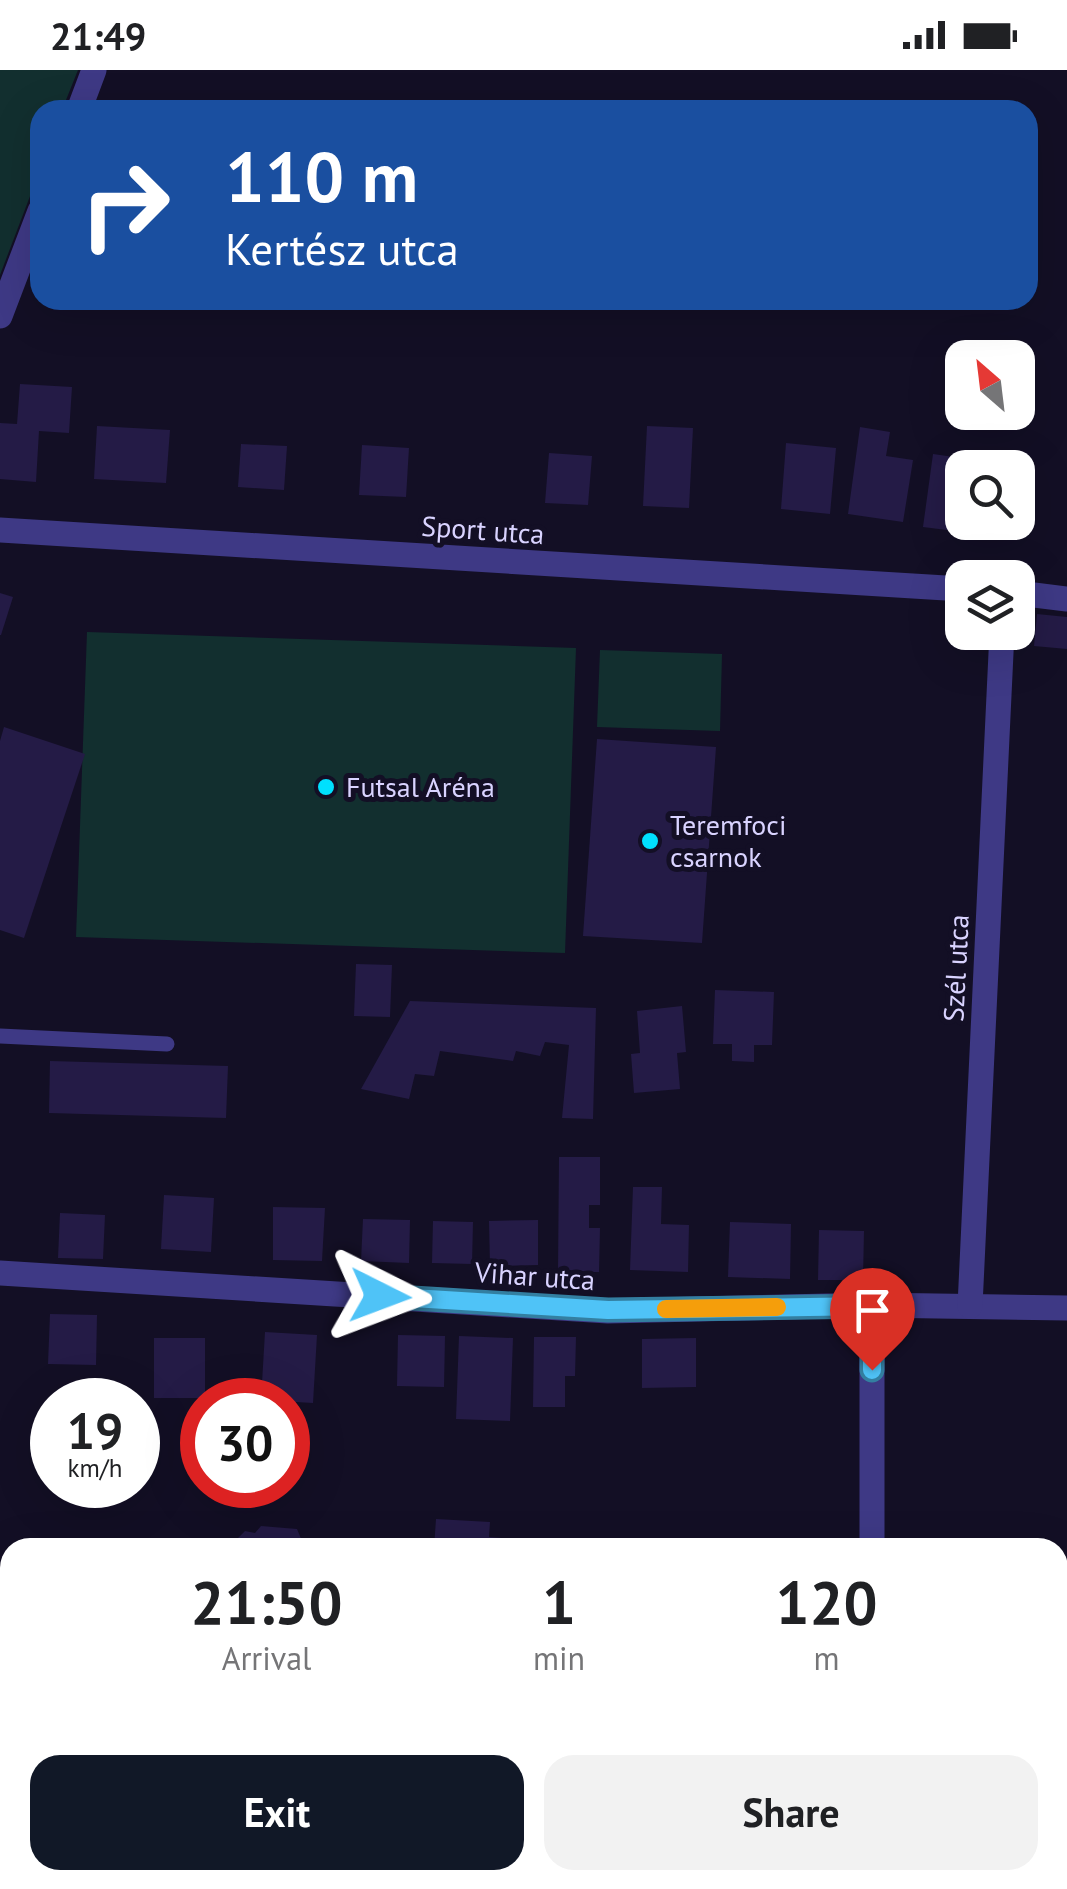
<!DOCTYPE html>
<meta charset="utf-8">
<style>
body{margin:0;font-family:"PT Sans",sans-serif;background:#f2f2f2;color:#202124;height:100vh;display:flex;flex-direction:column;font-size:38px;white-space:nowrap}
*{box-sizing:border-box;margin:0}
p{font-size:32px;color:#757577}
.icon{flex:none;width:55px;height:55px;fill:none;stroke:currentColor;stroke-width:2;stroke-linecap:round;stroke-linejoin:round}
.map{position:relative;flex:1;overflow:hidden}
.side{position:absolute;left:0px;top:1468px;width:1068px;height:352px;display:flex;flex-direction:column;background:#fff;border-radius:30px 30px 0 0;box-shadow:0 10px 40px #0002}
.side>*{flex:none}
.hud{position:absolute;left:30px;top:30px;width:1008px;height:210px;border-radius:30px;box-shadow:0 10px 40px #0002;background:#1a4fa0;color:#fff;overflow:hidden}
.needle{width:65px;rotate:332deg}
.controls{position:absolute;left:945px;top:270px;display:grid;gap:20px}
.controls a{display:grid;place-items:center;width:90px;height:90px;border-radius:20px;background:#fff;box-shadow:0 10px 40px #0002;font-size:50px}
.speed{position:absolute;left:30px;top:1308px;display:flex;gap:20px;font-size:50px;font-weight:700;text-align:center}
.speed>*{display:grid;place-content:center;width:130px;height:130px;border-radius:50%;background:#fff;box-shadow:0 10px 40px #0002;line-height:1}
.speed small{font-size:25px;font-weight:400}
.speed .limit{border:15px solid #d22;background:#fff;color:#111}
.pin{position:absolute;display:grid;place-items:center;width:85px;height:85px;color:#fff;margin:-102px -42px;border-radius:50% 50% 50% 0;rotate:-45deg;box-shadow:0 0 10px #0007}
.pin .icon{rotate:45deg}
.me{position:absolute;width:110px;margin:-55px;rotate:93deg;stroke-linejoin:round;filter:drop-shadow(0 0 8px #0008)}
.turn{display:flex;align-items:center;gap:35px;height:210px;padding:0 30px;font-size:45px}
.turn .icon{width:130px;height:130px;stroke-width:2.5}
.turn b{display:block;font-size:70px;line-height:85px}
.eta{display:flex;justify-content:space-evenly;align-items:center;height:170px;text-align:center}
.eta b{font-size:60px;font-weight:600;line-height:70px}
.action{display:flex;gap:20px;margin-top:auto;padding:20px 30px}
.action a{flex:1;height:115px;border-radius:30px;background:#111827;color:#fff;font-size:40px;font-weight:600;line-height:115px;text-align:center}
.action a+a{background:#f2f2f2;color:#202124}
.status{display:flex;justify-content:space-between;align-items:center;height:70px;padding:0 50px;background:#fff;direction:ltr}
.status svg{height:28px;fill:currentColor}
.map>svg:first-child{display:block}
.green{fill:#122f2f}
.building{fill:#241b46}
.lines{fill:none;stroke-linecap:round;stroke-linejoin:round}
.service{stroke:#3e3985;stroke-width:15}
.minor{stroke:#3e3985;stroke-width:25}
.route-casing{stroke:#337fa1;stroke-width:25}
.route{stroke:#4fc3f7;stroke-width:18}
.slow{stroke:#f59e0b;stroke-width:18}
.poi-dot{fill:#00e0fe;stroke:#130f25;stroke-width:4}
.labels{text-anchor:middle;stroke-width:10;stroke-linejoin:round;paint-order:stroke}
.street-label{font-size:28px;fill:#d9d3ff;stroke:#130f25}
.poi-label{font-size:28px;fill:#d9d3ff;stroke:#130f25;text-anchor:start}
</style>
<div class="status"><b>21:49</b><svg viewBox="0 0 49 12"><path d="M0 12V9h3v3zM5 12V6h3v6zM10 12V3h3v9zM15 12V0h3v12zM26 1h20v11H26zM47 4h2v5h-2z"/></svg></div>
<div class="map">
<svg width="1067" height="1819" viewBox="0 0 1067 1819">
<rect width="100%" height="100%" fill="#130f25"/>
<g class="green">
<path d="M0,0H78L62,40H40V100L0,205Z"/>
<path d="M87,562L576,578L565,883L76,867Z"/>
<path d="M600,580L722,584L720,661L597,657Z"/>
</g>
<g class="building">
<path d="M20,314L72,317L69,363L39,361L36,412L0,409V353L17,354Z"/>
<path d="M97,356L170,360L166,413L94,409Z"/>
<path d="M647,356L693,358L689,438L643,436Z"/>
<path d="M860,357L890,362L886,386L913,390L903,452L848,444Z"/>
<path d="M786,373L836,378L830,444L781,439Z"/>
<path d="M241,374L287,376L284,420L238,417Z"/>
<path d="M362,375L409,378L406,427L359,425Z"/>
<path d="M549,383L592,386L588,435L545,433Z"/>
<path d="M933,384L989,392L988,398H962V452H980L978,464L923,457Z"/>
<path d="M0,523L13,527L1,565H0Z"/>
<path d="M1037,544L1067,547V579L1034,576Z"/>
<path d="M4,657L85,684L24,868L0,860V671Z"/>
<path d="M597,669L716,677L702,873L583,866Z"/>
<path d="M356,894L392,895L390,947L354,946Z"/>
<path d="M715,920L774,922L772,975H754V992L732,991V974H713Z"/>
<path d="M410,931L596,938L593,1049L562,1048L569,975L545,972L540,986L516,981L513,991L440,981L434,1006L415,1004L409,1029L361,1019Z"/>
<path d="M682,936L686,982L677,983L680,1019L634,1023L631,984L640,983L637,941Z"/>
<path d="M50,991L228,996L226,1048L49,1043Z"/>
<path d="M559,1087H600V1135H589V1158H600L599,1202H558Z"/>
<path d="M633,1117H662L661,1154L689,1155L688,1202L630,1200Z"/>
<path d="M164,1125L214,1128L211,1182L161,1179Z"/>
<path d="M273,1137L325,1138L322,1191L273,1190Z"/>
<path d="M60,1143L105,1145L103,1189L58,1188Z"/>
<path d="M363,1149L410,1150L409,1193L361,1191Z"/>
<path d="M538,1150V1195L490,1196L489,1151Z"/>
<path d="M433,1151L473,1152L472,1194L432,1193Z"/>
<path d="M730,1152L791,1154L790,1209L728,1207Z"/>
<path d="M819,1160L864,1161L863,1210H818Z"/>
<path d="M50,1244L97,1245L96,1295L48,1294Z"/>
<path d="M265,1262L317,1265L313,1333L261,1330Z"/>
<path d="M398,1265L445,1266L444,1317L397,1316Z"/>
<path d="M459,1266L513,1268L510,1351L456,1349Z"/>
<path d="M534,1267H576L575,1306H565V1337H533Z"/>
<rect x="154" y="1268" width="51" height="60"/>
<path d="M696,1268V1317L642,1318V1269Z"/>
<path d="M436,1449L490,1452L489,1467L502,1468V1478H434Z"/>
<path d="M261,1456L297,1459L305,1478H235V1471L245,1461L255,1463Z"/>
</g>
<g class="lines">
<path class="service" d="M0,966L167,974"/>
<g class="minor">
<path d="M79,40L94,0"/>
<path d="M0,246L40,141"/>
<path d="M0,460L962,519"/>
<path d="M1018,523L1067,529"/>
<path d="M0,1203L608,1241L872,1235L1067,1238"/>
<path d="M970,1236L1002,562"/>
<path d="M872,1478V1235"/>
<path d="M0,1568L10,1569"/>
<path d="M857,1819V1810"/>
</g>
</g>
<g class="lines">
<defs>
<path id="route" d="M380,1226L608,1240L872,1236V1300"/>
</defs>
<use href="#route" class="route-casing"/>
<use href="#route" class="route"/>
<path class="slow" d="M666,1239L777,1237"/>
</g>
<g class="poi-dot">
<circle cx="326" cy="717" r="10"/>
<circle cx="650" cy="771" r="10"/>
</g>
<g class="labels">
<g class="street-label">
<text transform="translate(483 460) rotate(4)" y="10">Sport utca</text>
<text transform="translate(956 898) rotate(-87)" y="10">Szél utca</text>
<text transform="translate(535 1206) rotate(4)" y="10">Vihar utca</text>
</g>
<g class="poi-label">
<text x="346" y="727">Futsal Aréna</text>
<text x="670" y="765">Teremfoci<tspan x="670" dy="32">csarnok</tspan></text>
</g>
</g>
</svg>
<div class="controls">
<a><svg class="needle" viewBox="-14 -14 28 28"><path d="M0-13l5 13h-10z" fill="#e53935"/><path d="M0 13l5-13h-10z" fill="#757577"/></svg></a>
<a><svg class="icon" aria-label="search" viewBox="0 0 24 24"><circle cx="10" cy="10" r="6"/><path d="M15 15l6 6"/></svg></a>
<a><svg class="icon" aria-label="layers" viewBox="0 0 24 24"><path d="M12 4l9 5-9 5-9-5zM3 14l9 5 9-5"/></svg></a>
</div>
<div class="speed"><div>19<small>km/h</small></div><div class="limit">30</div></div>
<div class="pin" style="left:872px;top:1300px;background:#d93025"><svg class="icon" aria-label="arrive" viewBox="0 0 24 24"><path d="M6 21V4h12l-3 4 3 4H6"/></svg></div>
<svg class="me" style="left:380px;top:1226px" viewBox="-20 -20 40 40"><path d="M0-17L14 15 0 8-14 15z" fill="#4fc3f7" stroke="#fff" stroke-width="4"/></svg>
<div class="hud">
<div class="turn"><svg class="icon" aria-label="right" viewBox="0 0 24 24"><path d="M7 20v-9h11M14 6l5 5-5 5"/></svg><div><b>110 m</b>Kertész utca</div></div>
</div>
<section class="side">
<div class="eta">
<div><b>21:50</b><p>Arrival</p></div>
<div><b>1</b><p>min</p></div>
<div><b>120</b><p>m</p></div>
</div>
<div class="action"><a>Exit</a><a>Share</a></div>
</section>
</div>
